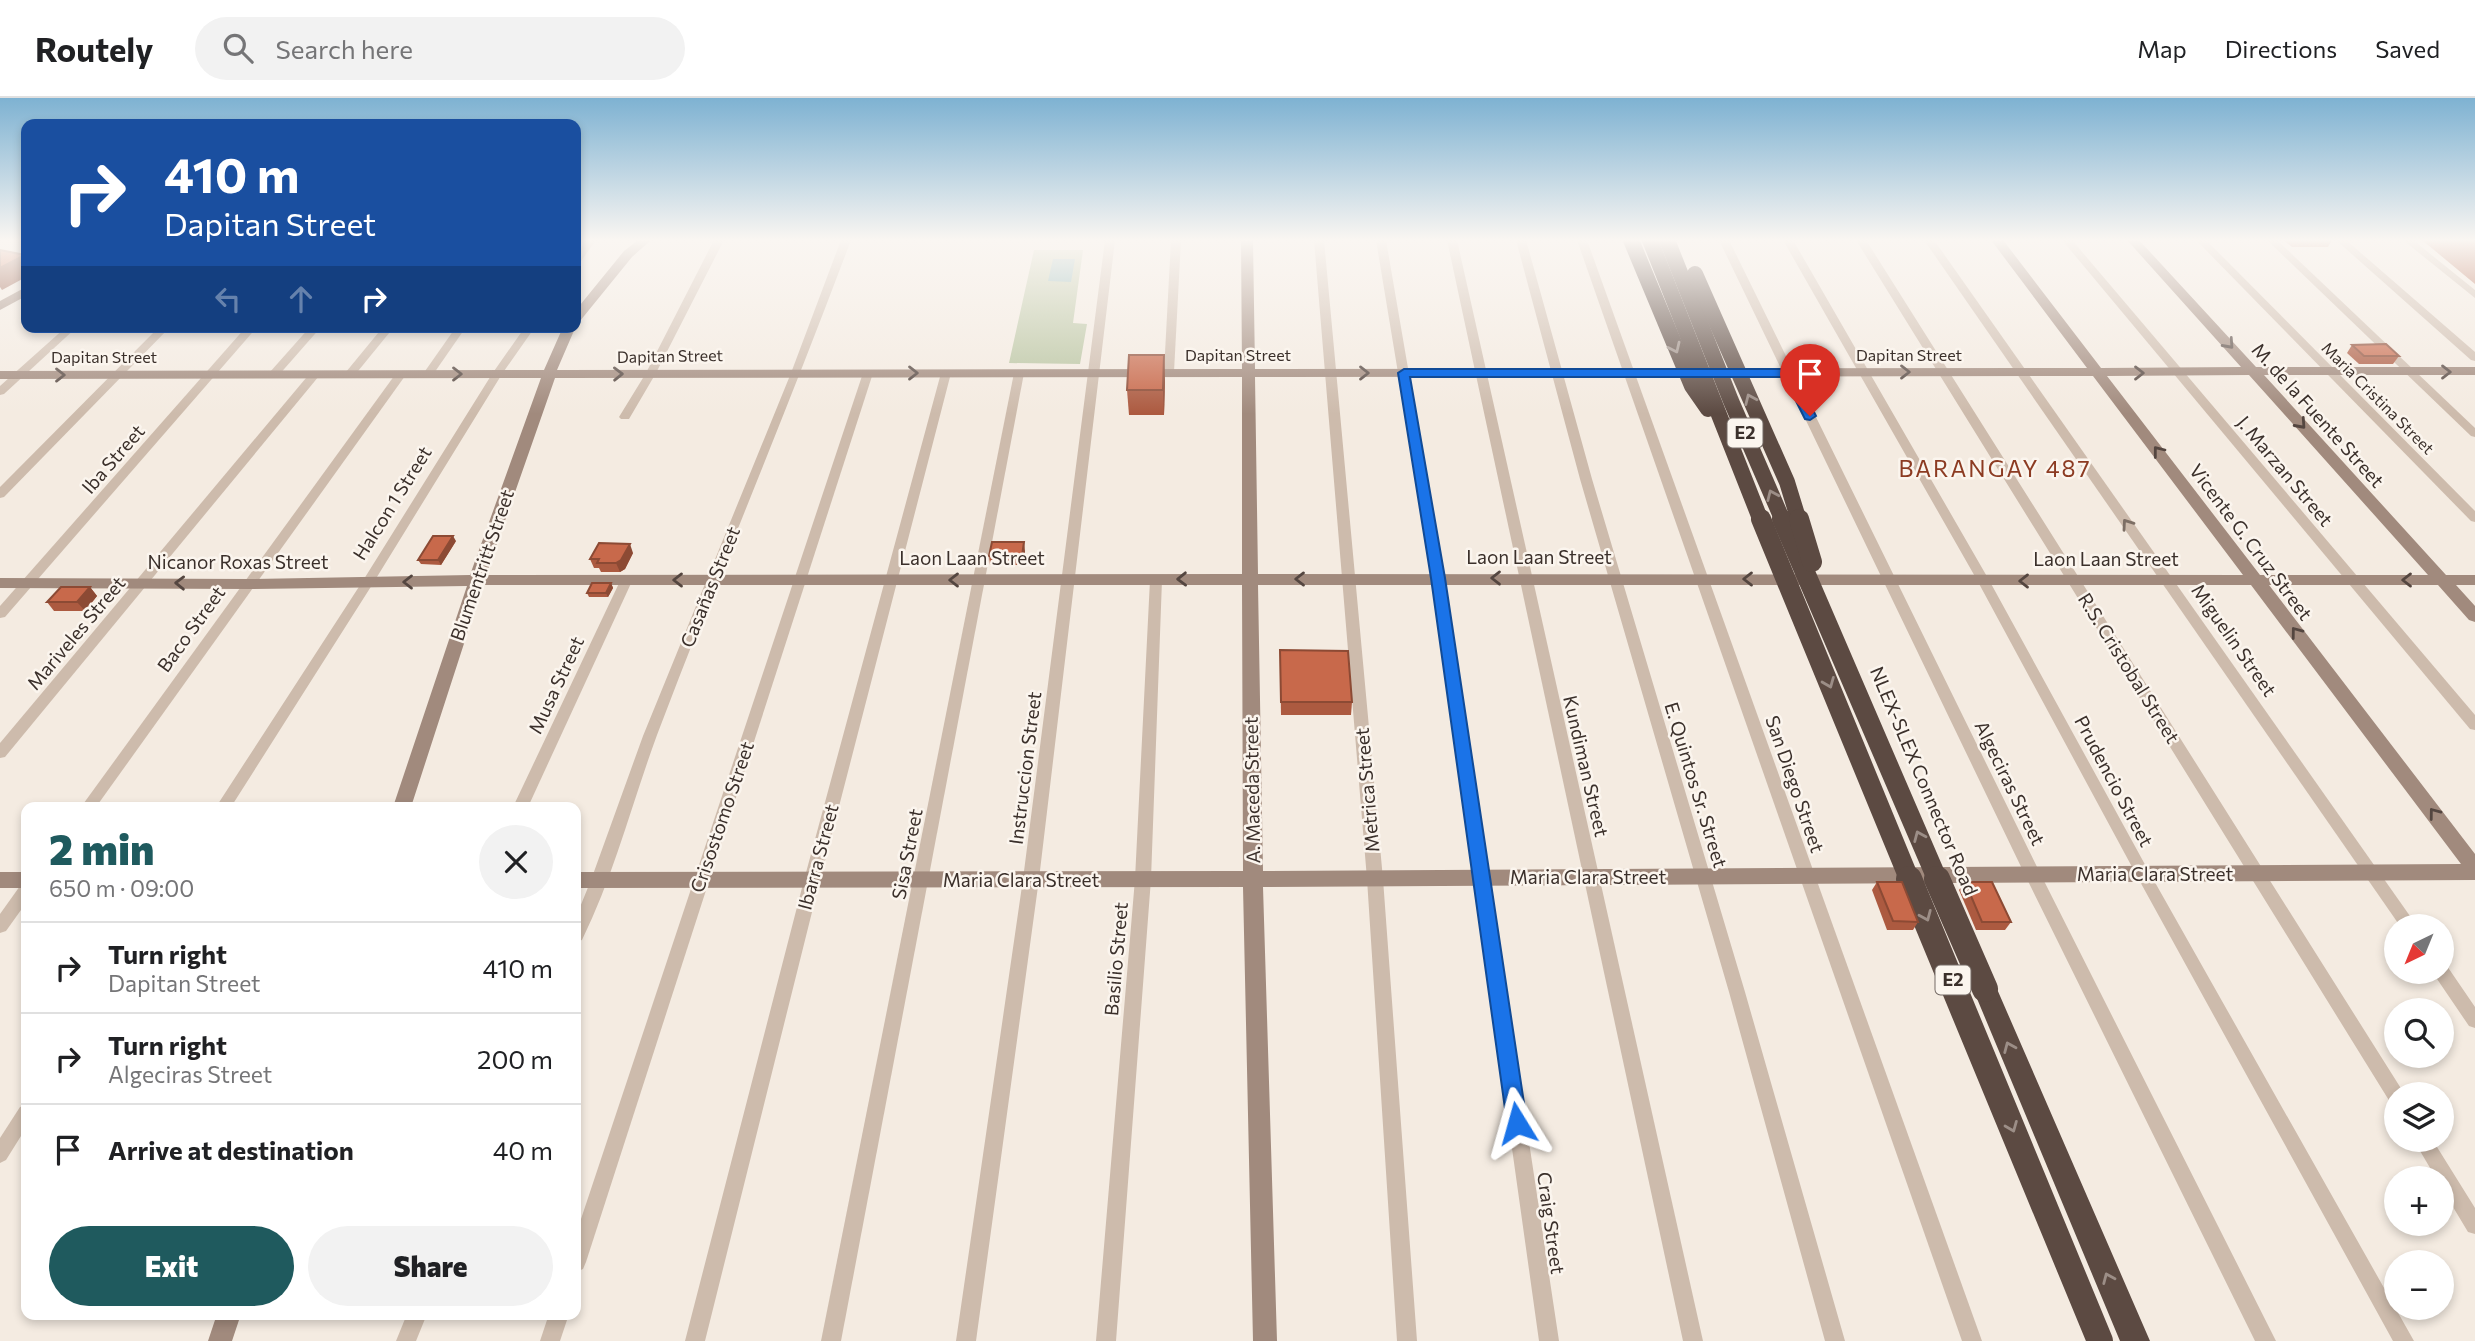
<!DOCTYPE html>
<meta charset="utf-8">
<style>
body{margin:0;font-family:Commissioner,sans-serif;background:#f2f2f2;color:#202124;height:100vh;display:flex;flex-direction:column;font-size:26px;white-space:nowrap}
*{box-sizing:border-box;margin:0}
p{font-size:23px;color:#757577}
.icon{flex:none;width:38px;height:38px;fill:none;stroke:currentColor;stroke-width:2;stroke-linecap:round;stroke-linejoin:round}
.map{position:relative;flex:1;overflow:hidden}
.details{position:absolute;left:21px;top:704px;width:560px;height:518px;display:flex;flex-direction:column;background:#fff;border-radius:14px;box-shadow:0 4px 10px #0003}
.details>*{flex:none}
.hud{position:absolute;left:21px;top:21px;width:560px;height:214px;border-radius:14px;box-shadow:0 4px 10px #0003;background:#1a4fa0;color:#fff;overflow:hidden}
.needle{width:46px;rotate:223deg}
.buttons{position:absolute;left:2384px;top:816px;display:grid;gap:14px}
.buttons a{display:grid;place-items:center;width:70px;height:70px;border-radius:50%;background:#fff;box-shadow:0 4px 10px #0003;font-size:35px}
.pin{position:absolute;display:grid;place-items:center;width:60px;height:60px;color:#fff;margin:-72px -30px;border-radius:50% 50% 50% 0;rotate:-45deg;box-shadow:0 0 7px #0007}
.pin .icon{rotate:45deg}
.me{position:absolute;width:77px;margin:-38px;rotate:352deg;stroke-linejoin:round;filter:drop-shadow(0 0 5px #0008)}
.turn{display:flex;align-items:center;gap:24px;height:147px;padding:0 28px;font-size:32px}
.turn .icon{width:91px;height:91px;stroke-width:2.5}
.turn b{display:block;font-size:49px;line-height:60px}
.lanes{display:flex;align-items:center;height:66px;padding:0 28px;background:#0003;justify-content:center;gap:35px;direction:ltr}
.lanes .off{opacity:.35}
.round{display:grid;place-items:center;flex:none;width:74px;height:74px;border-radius:37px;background:#f2f2f2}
.headline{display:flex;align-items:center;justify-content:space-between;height:119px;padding:0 28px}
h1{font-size:42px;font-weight:800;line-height:52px;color:#1f5a5e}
.primary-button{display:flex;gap:14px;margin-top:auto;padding:14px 28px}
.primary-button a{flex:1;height:80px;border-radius:42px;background:#1f5a5e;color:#fff;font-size:28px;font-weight:800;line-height:80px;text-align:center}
.primary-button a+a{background:#f2f2f2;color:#202124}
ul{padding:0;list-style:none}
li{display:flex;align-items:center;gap:21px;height:91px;padding:0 28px;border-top:2px solid #e0e0e0}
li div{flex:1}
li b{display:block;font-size:26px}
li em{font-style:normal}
header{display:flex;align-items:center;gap:42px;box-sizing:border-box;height:98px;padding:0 35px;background:#fff;border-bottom:2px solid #e0e0e0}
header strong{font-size:33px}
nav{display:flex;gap:38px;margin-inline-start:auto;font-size:24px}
.search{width:490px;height:63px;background:#f2f2f2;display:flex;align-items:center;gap:18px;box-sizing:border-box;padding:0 24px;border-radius:38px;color:#757577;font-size:26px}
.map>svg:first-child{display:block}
.green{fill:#b8c4a0}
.water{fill:#7fb0b2}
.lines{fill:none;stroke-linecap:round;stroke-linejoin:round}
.street{fill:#cdbbac;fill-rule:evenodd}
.secondary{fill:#a18a7d;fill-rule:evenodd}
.highway{fill:#5c4a42;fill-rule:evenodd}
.highway-bridge-far2{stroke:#5c4a42;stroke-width:16}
.highway-bridge-far1{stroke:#5c4a42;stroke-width:20}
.highway-bridge{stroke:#5c4a42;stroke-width:26}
.wall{fill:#ac5a40}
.shaded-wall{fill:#8c4a34}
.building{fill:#c8694b;stroke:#8c4a34;stroke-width:2}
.oneway{stroke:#544640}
.oneway2{stroke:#9c8e87}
.oneway3{stroke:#7d6f65}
.route{fill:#1a73e8;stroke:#114b97;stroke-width:2}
.labels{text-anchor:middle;stroke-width:5;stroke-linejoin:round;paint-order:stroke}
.far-street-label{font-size:16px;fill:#3b302b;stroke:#fbf5ee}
.shield{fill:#fbf5ee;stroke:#756b66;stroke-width:2}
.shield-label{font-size:18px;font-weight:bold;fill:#3b302b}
.street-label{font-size:19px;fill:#3b302b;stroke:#fbf5ee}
.quarter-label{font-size:23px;letter-spacing:2px;fill:#8c3b22;stroke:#fbf5ee}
</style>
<header>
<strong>Routely</strong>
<div class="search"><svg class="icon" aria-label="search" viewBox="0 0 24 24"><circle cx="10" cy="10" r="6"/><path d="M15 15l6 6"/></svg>Search here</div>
<nav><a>Map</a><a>Directions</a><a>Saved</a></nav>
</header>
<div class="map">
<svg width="2475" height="1243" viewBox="0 0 2475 1243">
<rect width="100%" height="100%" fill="#f4ebe1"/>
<path class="green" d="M1034,152H1083L1073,225L1087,226L1080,266L1009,265Z"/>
<path class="water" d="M1053,161H1075L1071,184L1048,183Z"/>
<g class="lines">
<g class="street">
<path d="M586,142H596L579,166L576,167V157Z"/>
<path d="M714,142H724L656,275L629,321H621L619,319L646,275Z"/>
<path d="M841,142H851C789,308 720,471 657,637C632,705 614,777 582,842L576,844V819L591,782L643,638L791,275Z"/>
<path d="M1105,142H1115L1039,781L976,1243H956L1023,781Z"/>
<path d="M1171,142H1181L1174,274L1169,277L1164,274Z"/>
<path d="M1314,142H1324L1383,781L1417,1243H1397L1367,781Z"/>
<path d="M1376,142H1386L1444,480L1559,1243H1539L1432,480Z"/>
<path d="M1447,142H1457L1703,1243H1683Z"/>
<path d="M1516,142H1526L1592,381L1745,894L1845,1243H1825L1729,894L1580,381Z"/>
<path d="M1577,142H1587L1982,1243H1962Z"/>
<path d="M1719,142H1729L2041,777L2276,1243H2255L2025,777Z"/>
<path d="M1783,142H1793L1989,482L2148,772L2414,1243H2393L2138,780L1977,482Z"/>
<path d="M1856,142H1866L2402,992L2404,996H2396V1006L2390,1004Z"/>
<path d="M1924,142H1934L2417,828H2400Z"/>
<path d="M2062,142H2072L2475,617V632L2470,631Z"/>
<path d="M2196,142H2206L2475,413V424L2471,423Z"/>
<path d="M2267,142H2277L2475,330V339L2471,338Z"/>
<path d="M2336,142H2346L2475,254V263L2471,262Z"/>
<path d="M2403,142H2413L2475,192V200Z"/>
<path d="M66,229H77L4,296L0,297V288Z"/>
<path d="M159,229H170L4,399L0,400V389Z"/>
<path d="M246,229H257L5,519L0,520V508Z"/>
<path d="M310,229H321L278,278H270V274Z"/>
<path d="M383,229H394L354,278H346V274Z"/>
<path d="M456,229H466L432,278H424L423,276Z"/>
<path d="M525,229H535L502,276L372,487L231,709H216L364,481L492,276Z"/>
<path d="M868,272L873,275L586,1164L583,1171L576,1174V1136L863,275Z"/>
<path d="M946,272L951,275L820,782L705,1243H685L804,782L941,275Z"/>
<path d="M1019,272L1024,275L841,1243H821L1014,275Z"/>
<path d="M315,273L319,274V278L5,659L0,660V645L311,274Z"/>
<path d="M401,273L405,274V278L96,709H81L397,274Z"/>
<path d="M627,477L633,481L528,709H513L621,481Z"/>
<path d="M1156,478L1162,482L1151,781L1116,1243H1096L1135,781L1150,482Z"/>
<path d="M26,787V805L6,833L0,835V816L20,788Z"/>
<path d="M2441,866L2447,868L2475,909V930L2469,928L2435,878L2433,873H2441Z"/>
<path d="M26,1007V1030L6,1062L0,1065V1040L20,1009Z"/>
<path d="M2413,1041H2432L2475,1110V1136L2468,1134L2441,1089V1080H2436Z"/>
<path d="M407,1216H427L416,1243H396Z"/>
<path d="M549,1216H569L560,1243H540Z"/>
</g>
<g class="secondary">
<path d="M638,142H651L632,159L580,223L576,224V212L624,153Z"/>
<path d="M1241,142H1253L1255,271L2087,270L1991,142H2003L2101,270L2241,269L2127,142H2139L2256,269H2475V277H2264L2446,477H2475V487H2456L2475,508V524L2469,522L2438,487H2269L2475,756V782L1263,789L1277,1243H1253L1243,789L576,790V774L1243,773L1242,487H483L411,709H393L467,488L251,491L0,490V480L251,481L470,477L541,280L0,281V273L544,272L563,229L576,228L557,272L1242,271ZM2249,277L2428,477H2260L2107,278ZM2093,278L2243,477L1258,476L1255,279ZM1242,279V476L486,477L555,280ZM1258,487H2251L2461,766L1263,773Z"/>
<path d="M26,189V198L0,212V203Z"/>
<rect x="0" y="774" width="26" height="16"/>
<path d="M217,1216H241L232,1243H208Z"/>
</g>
<path class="highway" d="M1985,880L1994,883L1997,891L2150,1243H2120L1973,891L1976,883Z"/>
<g class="highway-bridge-far2">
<path d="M1631,142L1692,288L1708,311"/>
<path d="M1650,142L1761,423"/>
<path d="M1667,142L1731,303L1783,423"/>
<path d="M1695,176L1787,384L1799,423"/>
</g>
<g class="highway-bridge-far1">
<path d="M1761,421L1910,783"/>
<path d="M1782,421L1938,783"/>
<path d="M1799,421L1812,464"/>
</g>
<g class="highway-bridge">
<path d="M1909,781L2100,1243"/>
<path d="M1937,781L1985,891"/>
</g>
</g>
<g class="wall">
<path d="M2283,142H2332L2328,149H2292Z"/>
<path d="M2422,142H2475V186Z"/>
<path d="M2352,247L2399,258L2393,266H2359L2347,255Z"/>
<path d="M1165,282L1164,317H1129L1127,292Z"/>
<path d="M456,443L441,467L421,466L418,462Z"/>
<path d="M1025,453L1023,467H990L989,458Z"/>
<path d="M633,455L625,471L620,474H601L599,470H594L590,461Z"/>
<path d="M611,485L613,490L608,499H589L587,495Z"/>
<path d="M90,489L97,498L85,513H54L47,504Z"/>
<path d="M1280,552L1352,604L1351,617H1281Z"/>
<path d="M1877,784L1918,824L1913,832H1887L1872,792Z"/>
<path d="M1965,784L2011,824L2005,832H1976L1959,792Z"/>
</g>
<g class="shaded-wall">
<path d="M25,157L26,159V179L2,192L0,189V170Z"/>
<path d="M1164,257L1165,282L1164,317L1163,292Z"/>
<path d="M453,438L456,443L441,467L438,462Z"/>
<path d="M1024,444L1025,453L1023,467L1022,458Z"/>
<path d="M630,446L633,455L625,471L620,474L616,465Z"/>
<path d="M611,485L613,490L608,499L606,495Z"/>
<path d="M90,489L97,498L85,513L77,504Z"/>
</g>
<g class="building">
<path d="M0,152L25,157L0,170Z"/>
<path d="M2386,246L2399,258H2364L2352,247Z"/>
<path d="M1129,257H1164L1163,292H1127Z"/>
<path d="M433,438H453L438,462H418Z"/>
<path d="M992,444H1024L1022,458H989Z"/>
<path d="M599,445L630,446L621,462L616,465H597L599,461H590Z"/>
<path d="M592,485H611L606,495H587Z"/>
<path d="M61,489H90L77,504H47Z"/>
<path d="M1280,552L1348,553L1352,604H1281Z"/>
<path d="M1877,784H1902L1918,824L1893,823Z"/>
<path d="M1965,784H1992L2011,824H1982Z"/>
</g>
<defs><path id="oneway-chevron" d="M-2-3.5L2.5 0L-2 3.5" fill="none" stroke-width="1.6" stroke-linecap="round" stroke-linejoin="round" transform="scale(1.75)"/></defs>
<g class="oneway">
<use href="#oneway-chevron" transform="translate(2229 246) rotate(48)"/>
<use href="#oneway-chevron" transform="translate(1905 274)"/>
<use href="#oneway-chevron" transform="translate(2446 274)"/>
<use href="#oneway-chevron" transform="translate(913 275)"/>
<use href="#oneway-chevron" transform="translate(1364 275)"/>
<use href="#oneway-chevron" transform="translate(2139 275)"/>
<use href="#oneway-chevron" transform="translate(457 276)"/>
<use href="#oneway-chevron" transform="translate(618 276) rotate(-1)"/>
<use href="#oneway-chevron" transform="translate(60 277)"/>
<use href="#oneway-chevron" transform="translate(2301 326) rotate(48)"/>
<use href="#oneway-chevron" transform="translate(2158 353) rotate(-128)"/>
<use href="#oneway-chevron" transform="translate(1496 480) rotate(180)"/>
<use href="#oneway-chevron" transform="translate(1182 481) rotate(179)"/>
<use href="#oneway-chevron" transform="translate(1300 481) rotate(180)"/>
<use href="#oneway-chevron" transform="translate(1748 481) rotate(-180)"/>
<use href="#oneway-chevron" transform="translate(678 482) rotate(-180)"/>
<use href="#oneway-chevron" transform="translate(954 482) rotate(-180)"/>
<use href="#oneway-chevron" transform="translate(2407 482) rotate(180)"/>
<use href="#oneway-chevron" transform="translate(2024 483) rotate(-180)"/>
<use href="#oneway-chevron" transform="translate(408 484) rotate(180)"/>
<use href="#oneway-chevron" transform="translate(180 485) rotate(-179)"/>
<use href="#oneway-chevron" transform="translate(2296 534) rotate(-127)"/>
<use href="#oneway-chevron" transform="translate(2434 715) rotate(-127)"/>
</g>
<g class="oneway2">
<use href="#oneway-chevron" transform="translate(1675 250) rotate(65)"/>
<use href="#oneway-chevron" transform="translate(1750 301) rotate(-114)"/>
<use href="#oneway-chevron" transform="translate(1772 397) rotate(-114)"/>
<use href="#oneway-chevron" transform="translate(1829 585) rotate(68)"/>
<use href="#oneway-chevron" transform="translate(1919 738) rotate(-113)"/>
<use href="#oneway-chevron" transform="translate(1926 818) rotate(67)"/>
<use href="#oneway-chevron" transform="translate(2009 949) rotate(-113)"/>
<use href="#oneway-chevron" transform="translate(2012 1029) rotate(68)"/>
<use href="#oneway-chevron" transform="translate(2108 1180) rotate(-113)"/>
</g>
<use class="oneway3" href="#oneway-chevron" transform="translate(2127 426) rotate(-125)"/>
<linearGradient id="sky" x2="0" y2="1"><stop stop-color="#7eb2d2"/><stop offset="0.45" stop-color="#faf6f2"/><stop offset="1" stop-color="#faf6f2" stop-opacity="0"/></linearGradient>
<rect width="2475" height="316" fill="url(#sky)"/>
<path class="route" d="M1404,271H1788L1794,275L1816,318L1810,322L1805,321L1784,279H1410L1445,480L1527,1025L1524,1032L1517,1035L1510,1032L1507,1025L1431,480L1398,275Z"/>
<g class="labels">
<g class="far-street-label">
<text x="1238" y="263">Dapitan Street</text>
<text x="1909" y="263">Dapitan Street</text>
<text transform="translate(670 258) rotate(-1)" y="6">Dapitan Street</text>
<text x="104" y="265">Dapitan Street</text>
<text transform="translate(2378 300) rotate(45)" y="6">Maria Cristina Street</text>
</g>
<g class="shield">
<rect x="1727.5" y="320.5" width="35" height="29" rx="5"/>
<rect x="1935.5" y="867.5" width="35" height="29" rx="5"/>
</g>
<g class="shield-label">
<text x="1745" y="341">E2</text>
<text x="1953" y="888">E2</text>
</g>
<g class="street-label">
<text transform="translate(2318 317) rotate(48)" y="7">M. de la Fuente Street</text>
<text transform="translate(113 361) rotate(-49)" y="7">Iba Street</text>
<text transform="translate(2285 373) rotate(50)" y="7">J. Marzan Street</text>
<text transform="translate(392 405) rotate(-58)" y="7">Halcon 1 Street</text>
<text transform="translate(2251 444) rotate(53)" y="7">Vicente G. Cruz Street</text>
<text x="1539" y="466">Laon Laan Street</text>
<text x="972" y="467">Laon Laan Street</text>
<text x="2106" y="468">Laon Laan Street</text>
<text x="238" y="471">Nicanor Roxas Street</text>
<text transform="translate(482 467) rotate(-71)" y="7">Blumentritt Street</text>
<text transform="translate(710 489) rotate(-68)" y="7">Casañas Street</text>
<text transform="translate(191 531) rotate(-54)" y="7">Baco Street</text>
<text transform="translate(76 535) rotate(-50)" y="7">Mariveles Street</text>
<text transform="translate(2234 542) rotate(55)" y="7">Miguelin Street</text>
<text transform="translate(2129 570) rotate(58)" y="7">R.S. Cristobal Street</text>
<text transform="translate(556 587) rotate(-65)" y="7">Musa Street</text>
<text transform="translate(1586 668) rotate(77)" y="7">Kundiman Street</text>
<text transform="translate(1025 670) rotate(-83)" y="7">Instruccion Street</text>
<text transform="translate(1924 683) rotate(67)" y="7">NLEX-SLEX Connector Road</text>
<text transform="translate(2114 683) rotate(62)" y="7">Prudencio Street</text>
<text transform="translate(2010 685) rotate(64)" y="7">Algeciras Street</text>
<text transform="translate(1795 686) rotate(71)" y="7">San Diego Street</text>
<text transform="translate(1696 687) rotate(73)" y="7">E. Quintos Sr. Street</text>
<text transform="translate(1252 692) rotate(-91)" y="7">A. Maceda Street</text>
<text transform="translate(1367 692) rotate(-95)" y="7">Metrica Street</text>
<text transform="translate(722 719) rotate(-71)" y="7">Crisostomo Street</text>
<text transform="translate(907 756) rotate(-79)" y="7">Sisa Street</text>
<text transform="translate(818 759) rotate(-75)" y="7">Ibarra Street</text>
<text x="2155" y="783">Maria Clara Street</text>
<text x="1588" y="786">Maria Clara Street</text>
<text x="1021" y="789">Maria Clara Street</text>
<text transform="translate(1116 861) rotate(-85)" y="7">Basilio Street</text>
<text transform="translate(1551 1125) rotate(82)" y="7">Craig Street</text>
</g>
<g class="quarter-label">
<text x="1995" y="379">BARANGAY 487</text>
</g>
</g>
</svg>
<div class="buttons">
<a><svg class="needle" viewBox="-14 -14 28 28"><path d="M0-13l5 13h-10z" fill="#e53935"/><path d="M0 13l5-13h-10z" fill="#757577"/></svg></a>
<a><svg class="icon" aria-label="search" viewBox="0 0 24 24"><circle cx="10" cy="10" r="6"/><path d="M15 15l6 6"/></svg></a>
<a><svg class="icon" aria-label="layers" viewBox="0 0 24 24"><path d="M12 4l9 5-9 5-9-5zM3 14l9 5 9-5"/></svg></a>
<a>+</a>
<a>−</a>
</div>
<div class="pin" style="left:1810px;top:318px;background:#d93025"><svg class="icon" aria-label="arrive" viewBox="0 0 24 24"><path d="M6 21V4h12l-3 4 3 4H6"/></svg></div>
<svg class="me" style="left:1517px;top:1025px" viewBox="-20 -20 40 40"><path d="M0-17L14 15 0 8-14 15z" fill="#1a73e8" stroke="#fff" stroke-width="4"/></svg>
<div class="hud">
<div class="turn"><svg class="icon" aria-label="right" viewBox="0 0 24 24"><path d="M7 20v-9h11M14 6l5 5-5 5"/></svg><div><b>410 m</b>Dapitan Street</div></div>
<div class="lanes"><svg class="icon off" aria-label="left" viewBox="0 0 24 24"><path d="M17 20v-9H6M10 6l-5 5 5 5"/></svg><svg class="icon off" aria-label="ahead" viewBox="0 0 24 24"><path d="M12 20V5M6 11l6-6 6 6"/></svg><svg class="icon" aria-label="right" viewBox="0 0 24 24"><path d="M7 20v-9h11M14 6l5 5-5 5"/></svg></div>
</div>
<section class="details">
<div class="headline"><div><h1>2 min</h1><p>650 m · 09:00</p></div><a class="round"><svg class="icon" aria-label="close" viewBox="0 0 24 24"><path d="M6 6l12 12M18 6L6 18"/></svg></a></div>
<ul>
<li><svg class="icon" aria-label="right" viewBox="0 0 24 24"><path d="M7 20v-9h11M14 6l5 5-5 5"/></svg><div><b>Turn right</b><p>Dapitan Street</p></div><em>410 m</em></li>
<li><svg class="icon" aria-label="right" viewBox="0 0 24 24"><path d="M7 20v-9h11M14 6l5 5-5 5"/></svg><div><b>Turn right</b><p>Algeciras Street</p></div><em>200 m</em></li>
<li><svg class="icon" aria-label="arrive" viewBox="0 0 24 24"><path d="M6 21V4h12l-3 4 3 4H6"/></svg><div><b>Arrive at destination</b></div><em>40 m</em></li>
</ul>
<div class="primary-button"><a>Exit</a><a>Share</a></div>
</section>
</div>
